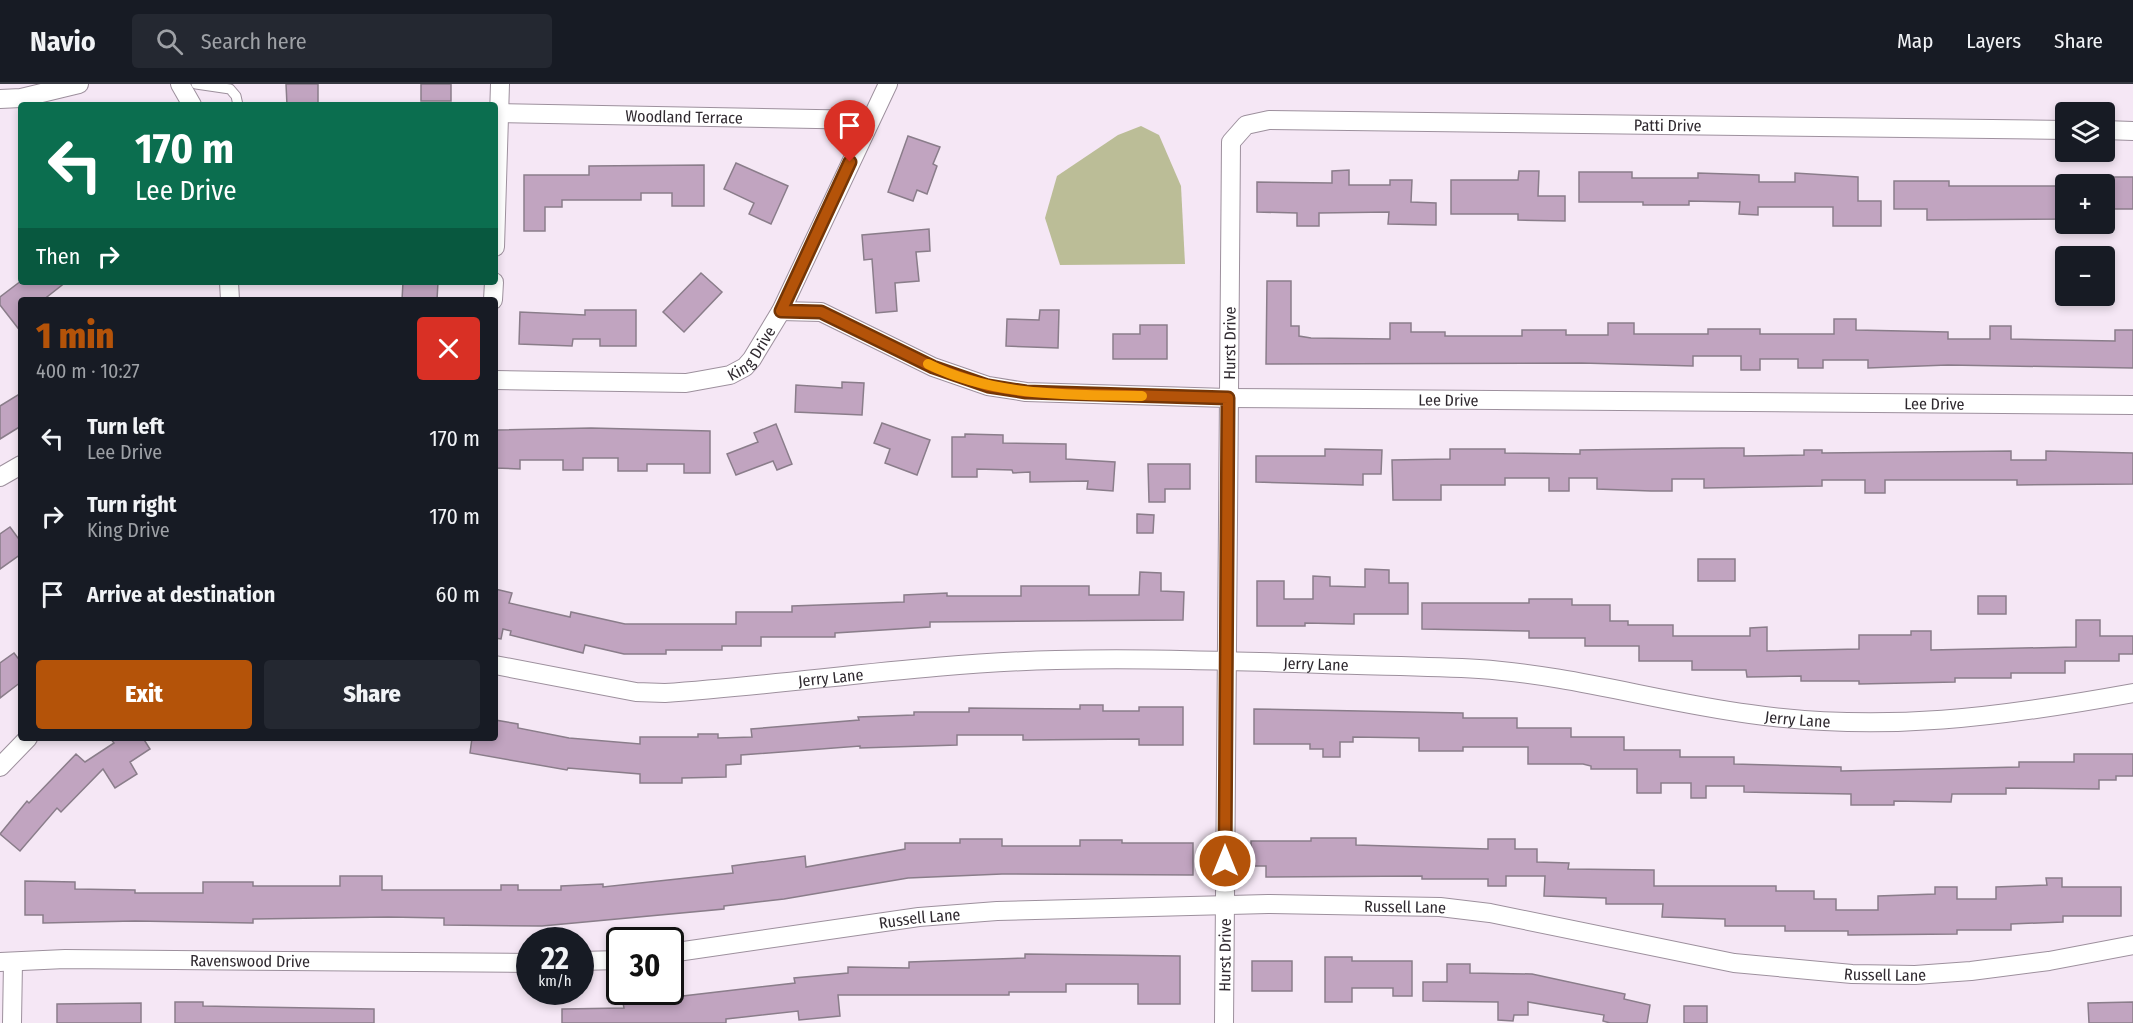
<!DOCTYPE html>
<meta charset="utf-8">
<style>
body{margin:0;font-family:"Fira Sans Condensed",sans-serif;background:#242831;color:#f1f3f6;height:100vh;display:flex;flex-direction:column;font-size:22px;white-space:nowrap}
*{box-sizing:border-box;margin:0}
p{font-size:20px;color:#9ea1a6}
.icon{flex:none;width:33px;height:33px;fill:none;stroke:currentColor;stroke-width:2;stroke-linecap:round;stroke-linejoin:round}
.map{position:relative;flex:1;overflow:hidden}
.sheet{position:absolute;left:18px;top:213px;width:480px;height:444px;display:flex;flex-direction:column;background:#171b24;border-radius:6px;box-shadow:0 3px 9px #0003}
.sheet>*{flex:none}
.hud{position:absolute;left:18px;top:18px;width:480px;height:183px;border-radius:6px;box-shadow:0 3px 9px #0003;background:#0b6e4f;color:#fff;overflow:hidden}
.tools{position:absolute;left:2055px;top:18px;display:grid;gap:12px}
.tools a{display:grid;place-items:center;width:60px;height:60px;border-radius:6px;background:#171b24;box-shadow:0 3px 9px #0003;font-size:30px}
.speed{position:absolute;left:516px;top:843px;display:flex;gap:12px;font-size:30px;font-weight:700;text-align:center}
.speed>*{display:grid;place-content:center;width:78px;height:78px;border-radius:50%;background:#171b24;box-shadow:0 3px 9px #0003;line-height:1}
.speed small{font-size:15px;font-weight:400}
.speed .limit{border:3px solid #111;border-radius:9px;background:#fff;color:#111}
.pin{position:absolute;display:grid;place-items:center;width:51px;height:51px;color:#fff;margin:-62px -26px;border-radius:50% 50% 50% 0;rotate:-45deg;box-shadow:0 0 6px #0007}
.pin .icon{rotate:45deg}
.me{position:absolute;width:66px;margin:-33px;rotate:0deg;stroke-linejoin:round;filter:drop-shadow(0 0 4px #0008)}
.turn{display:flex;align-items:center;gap:21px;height:126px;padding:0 18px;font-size:27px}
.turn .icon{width:78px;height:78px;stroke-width:2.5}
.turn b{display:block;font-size:42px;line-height:51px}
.then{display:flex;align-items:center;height:57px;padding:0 18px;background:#0003;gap:12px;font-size:22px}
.round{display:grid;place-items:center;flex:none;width:63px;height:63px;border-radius:6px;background:#242831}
.headline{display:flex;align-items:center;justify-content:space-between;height:102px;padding:0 18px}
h1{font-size:36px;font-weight:800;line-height:45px;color:#b45309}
.button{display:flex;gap:12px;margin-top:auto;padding:12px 18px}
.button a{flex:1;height:69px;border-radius:6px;background:#b45309;color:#fff;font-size:24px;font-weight:800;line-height:69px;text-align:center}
.button a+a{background:#242831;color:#f1f3f6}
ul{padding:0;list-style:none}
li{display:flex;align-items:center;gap:18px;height:78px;padding:0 18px}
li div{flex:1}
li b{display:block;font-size:22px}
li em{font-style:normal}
header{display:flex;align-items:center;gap:36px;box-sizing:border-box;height:84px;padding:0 30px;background:#171b24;border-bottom:2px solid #363941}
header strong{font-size:28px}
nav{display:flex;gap:33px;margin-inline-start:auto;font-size:21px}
.search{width:420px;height:54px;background:#242831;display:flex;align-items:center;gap:15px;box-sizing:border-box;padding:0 21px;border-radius:6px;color:#9ea1a6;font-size:22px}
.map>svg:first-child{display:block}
.water{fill:#bbbd97}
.building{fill:#c1a4c0;stroke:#8a7d8a;stroke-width:1.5}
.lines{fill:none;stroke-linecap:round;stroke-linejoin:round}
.lane-casing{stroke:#9d909d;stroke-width:11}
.street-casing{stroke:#9d909d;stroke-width:20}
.lane{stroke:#fff;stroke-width:9}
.street{stroke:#fff;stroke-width:18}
.route-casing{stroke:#753606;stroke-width:15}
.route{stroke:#b45309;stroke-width:10}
.slow{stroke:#f59e0b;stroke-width:10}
.labels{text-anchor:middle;stroke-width:4.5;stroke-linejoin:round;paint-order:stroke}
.street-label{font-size:16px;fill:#2f292f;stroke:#fff}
</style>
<header>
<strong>Navio</strong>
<div class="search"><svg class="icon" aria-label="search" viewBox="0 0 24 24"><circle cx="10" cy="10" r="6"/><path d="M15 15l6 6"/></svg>Search here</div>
<nav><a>Map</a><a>Layers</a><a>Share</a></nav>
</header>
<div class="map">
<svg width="2133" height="939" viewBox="0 0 2133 939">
<rect width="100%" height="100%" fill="#f5e7f5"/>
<path class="water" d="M1141,42L1159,51L1181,102L1185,180L1060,181L1045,134L1057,92L1118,51Z"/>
<g class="building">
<path d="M286,0H318V21H287Z"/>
<rect x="421" y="0" width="30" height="17"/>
<path d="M908,52L940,63L933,80L937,82L927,110L917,106L913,117L888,108Z"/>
<path d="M736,79L788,102L771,140L749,130L754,119L724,105Z"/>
<path d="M704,81V122H672V109H641V116H562V123H545V147H524V91H589V82Z"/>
<path d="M1349,86V101H1390V96H1412L1411,118L1436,119V141L1388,140L1389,128L1319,129V142H1297V129L1257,128V98L1332,99V87Z"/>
<path d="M1519,87H1539L1538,112H1565V137L1518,136V130H1451V96H1518Z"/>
<path d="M1579,88H1632V94H1698V89L1759,91V98H1795V89L1858,93V117H1881V142H1833V123H1758V131L1739,130L1740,118L1689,117V121H1643V118H1579Z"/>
<rect x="2104" y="93" width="29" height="32"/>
<path d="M1894,97H1949V102H2066V135L1927,136V125H1894Z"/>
<path d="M929,145L930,167L916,168L919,197L895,199L897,227L876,229L872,175L864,176L862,151Z"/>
<path d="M701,189L722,208L684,248L663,228Z"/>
<path d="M21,197L66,198L43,216H21V248L0,221V213Z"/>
<path d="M1267,197H1291V242H1299V252L1311,254L1390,255V239H1411V248H1445V252H1522V246H1566V251H1608V239H1634V250H1708V245H1760V250H1834V235H1856V246L1948,248V255H1990V242H2011V255L2115,257V246H2133V284L1948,281L1868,284V276H1823V284H1798V275H1760V286H1741V272H1693V282L1581,279L1266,280Z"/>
<path d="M403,198H438L437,216H402Z"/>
<path d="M585,226H636V262H600V255H573L572,262L519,260L520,228L585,231Z"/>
<path d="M1040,226H1059L1058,264L1006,262L1007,235L1039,236Z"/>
<path d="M1140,241H1167V275H1113V250H1140Z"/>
<path d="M842,298L864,299L862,331L795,328L796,301L842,304Z"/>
<path d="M21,309V342L0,355V322Z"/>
<path d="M882,339L930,356L917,391L885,379L890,365L874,359Z"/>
<path d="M776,340L792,380L777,386L773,377L736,391L727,370L758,358L754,349Z"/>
<path d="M591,344L710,347V389H684V380H647V387H618V374H583V386H563V376H520V385L495,384V346Z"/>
<path d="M965,350L1003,351V359L1066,360V375L1115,378L1113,407L1087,405L1088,397L1030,398V388L1013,389L1012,386L977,385V393H952V353H965Z"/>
<path d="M1722,364H1744V372L1804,371V366H1822V369L2011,367V376H2046V367L2133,369V400L2017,401V396H1885V409H1865V396H1822V402L1704,404V395H1672V407H1651L1597,405V394H1569V407H1549V394H1505V401H1441V416H1393L1392,376L1450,375V365H1505V369L1580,370V366Z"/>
<path d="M1325,365L1382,366L1381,390H1363V401L1256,398V372H1325Z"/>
<path d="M1148,380H1190V405H1165V418H1149Z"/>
<path d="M1137,430L1154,431L1153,449H1137Z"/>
<path d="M10,443L21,458V470L0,485V450Z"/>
<rect x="1698" y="475" width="37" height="22"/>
<path d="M1365,485L1389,486V499H1408V530H1354V540L1305,539V542H1257V497H1284V515H1313V492L1330,493V502L1365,503Z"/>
<path d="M1140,488L1161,489V507L1184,508L1183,536L930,538V543L835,549V553H761V562H722V566H666V570H624L585,561L583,569L510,551L511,547L503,545L501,555L495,554V505L512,509L509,519L570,533L571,528L625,540H736V528H792V522L904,518V511L947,509V512H1021V502H1089V511H1139Z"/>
<rect x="1978" y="512" width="28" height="18"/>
<path d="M1529,515H1572V521H1610V537H1628V541H1673V552H1750V544L1767,543V567L1859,565V551H1911V547H1931V566L2076,563V536H2100V552H2133V570H2119V577H2065V589H2011V594H1955V598L1859,600V597H1801V592L1747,593L1746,586H1692V577H1639V562H1585V554H1529V547L1422,545V519H1529Z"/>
<path d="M14,569L21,578V598L0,614V579Z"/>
<path d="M1080,621H1103V627H1139V623H1183V661H1139V655L1023,656V651H957V661L860,664V662L741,671V680L726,681V693L682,694V699H640V690L568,684L567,686L470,669L472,654H495V636L518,640V644L569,654L640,660V653H698V650H718V654L752,653L751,645L859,636L858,633L914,631V628H969V624L1080,625Z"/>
<path d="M1254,625L1463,629V634H1517V644H1571V653H1624V666H1680V673H1734V680L1841,683V687L2019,683V678H2074V670H2133V692H2116V696H2099V705L2006,704V710H1952L1951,718L1894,717V721H1851V710L1744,708V702H1706V714H1691V699H1661V709H1637V685H1591V682L1583,680H1528V663H1463V667H1419V654L1353,653V658H1340V673H1323V665H1310V660H1254Z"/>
<path d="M110,654H143L150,665L130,678L137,690L115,704L103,685L61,728L57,724L20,767L0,750L27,717L29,719L76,670L85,678L114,659Z"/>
<path d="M1311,754H1356V761L1488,765V755H1515V765H1537V778L1569,779L1568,785L1654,786V802H1776V807H1814V815H1836V826H1878V812L1935,810V803H1957V815H1996V803L2047,801L2046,794H2062V803H2121V832H2063V838L2011,840V846H1957V850L1848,851V847H1785V842H1725V835L1662,833L1663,820H1606V814L1544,812L1545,792H1506V802H1488V795H1422V792L1266,793V782H1251V757H1311Z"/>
<path d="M960,755H1002V762H1080V756H1122V759H1193V791L1002,790L908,794L784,815L724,822V825L542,842L444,841V834L388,833L253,835V839L135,837L43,839V831H25V797L75,798V805L135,806V809H203V798H253V802H340V792H382V806H501V801H518V806H561V802L603,800V803L733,789L732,782L805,772L806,783L905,765V759H960Z"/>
<path d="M1025,870L1180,872V920H1138V900H1066V908H1009V911H838L840,932L799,936L798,927L726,935V939H562V925L624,924L623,919L795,899L794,894L848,889V883L909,884V878L1025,874Z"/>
<path d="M1325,873H1352V877H1412V912H1393V904H1352V918H1325Z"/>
<rect x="1252" y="877" width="40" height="30"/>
<path d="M1447,880H1470V889L1532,890L1625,910L1624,915L1650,921L1647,939H1610L1603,937L1604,931L1528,918V931H1514L1513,937L1498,936V918L1423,917V898H1447Z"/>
<path d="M175,918H203V922L374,925V939H175Z"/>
<path d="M2133,918V939H2089L2088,919Z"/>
<path d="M141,919V939H57V920Z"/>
<rect x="1684" y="922" width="23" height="17"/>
</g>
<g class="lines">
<defs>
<path id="lane" d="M196,0L230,5L236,12L238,21"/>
<g id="street">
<path d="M180,0L192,21"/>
<path d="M0,15L21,14L79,0"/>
<path id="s1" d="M500,29L870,36"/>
<path d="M2104,46L2133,47"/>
<path d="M495,163L500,0"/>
<path d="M229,198L230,216"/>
<path d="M493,216L494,198"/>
<path id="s2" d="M781,227L821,228L933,283L988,302L1026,308L1228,314L2133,321"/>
<path id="s3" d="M495,296L686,299L730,291L745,283L752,275L781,227L888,0"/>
<path d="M0,393L21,381"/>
<path id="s4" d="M495,581L636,608L665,609C795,600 925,579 1056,576C1145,574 1235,577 1323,580C1375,582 1428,582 1479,585C1571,591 1659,618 1750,630C1884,649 2001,633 2133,609"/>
<path d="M0,683L28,654"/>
<path id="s5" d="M670,869L919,833L997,827L1268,820L1440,823L1490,829L1734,879L1852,890L1915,891L1971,887L2049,877L2133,861"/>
<path d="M580,877L620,876"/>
<path id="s6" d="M0,878L65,875L530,879"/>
<path d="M12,939L13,878"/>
<path id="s7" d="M1224,939L1231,58L1246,41L1269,36L2066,46"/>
</g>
</defs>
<use href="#lane" class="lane-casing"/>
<use href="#street" class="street-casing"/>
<use href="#lane" class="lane"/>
<use href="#street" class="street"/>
</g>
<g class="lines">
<defs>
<path id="route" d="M850,78L781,227L821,228L933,283L988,302L1026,308L1228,314L1225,777"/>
</defs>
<use href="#route" class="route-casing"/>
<use href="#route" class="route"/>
<path class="slow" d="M928,280C994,313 1070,311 1142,312"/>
</g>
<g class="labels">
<g class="street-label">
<text dy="6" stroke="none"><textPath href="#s1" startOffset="184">Woodland Terrace</textPath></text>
<text dy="6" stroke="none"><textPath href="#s7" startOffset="1326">Patti Drive</textPath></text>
<text dy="6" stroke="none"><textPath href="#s7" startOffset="680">Hurst Drive</textPath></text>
<text dy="6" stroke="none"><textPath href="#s3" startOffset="267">King Drive</textPath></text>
<text dy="6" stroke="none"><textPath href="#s2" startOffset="684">Lee Drive</textPath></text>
<text dy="6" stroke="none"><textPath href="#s2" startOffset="1170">Lee Drive</textPath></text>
<text dy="6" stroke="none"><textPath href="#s4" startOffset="825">Jerry Lane</textPath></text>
<text dy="6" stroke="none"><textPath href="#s4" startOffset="339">Jerry Lane</textPath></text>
<text dy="6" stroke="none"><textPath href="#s4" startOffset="1311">Jerry Lane</textPath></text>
<text dy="6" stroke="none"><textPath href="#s5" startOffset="738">Russell Lane</textPath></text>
<text dy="6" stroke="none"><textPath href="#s5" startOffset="252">Russell Lane</textPath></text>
<text dy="6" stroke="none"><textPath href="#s7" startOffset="68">Hurst Drive</textPath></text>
<text dy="6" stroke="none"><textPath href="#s6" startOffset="250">Ravenswood Drive</textPath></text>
<text dy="6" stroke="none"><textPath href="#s5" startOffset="1224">Russell Lane</textPath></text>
</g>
</g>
</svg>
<div class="tools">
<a><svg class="icon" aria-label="layers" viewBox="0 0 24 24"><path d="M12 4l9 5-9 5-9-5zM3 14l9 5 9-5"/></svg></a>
<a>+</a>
<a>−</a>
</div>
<div class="speed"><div>22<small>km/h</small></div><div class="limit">30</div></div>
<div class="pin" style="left:850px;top:78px;background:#d93025"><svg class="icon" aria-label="arrive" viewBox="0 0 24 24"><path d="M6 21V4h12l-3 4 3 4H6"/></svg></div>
<svg class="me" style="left:1225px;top:777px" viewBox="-20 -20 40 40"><circle r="17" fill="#b45309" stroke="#fff" stroke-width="3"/><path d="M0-11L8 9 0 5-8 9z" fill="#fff"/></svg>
<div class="hud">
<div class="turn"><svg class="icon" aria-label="left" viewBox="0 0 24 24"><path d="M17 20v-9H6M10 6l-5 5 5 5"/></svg><div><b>170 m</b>Lee Drive</div></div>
<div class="then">Then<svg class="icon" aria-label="right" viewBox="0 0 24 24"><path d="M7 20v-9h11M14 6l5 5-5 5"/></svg></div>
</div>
<section class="sheet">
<div class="headline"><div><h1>1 min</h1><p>400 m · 10:27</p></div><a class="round" style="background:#d93025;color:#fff"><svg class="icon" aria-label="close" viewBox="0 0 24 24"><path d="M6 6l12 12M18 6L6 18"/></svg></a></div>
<ul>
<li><svg class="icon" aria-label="left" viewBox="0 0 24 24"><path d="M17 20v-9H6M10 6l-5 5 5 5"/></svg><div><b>Turn left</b><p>Lee Drive</p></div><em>170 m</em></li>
<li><svg class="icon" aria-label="right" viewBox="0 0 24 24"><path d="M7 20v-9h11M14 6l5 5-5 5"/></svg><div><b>Turn right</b><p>King Drive</p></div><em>170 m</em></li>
<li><svg class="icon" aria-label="arrive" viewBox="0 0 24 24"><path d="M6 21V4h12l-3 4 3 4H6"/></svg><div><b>Arrive at destination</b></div><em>60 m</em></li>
</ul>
<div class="button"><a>Exit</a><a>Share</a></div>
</section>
</div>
